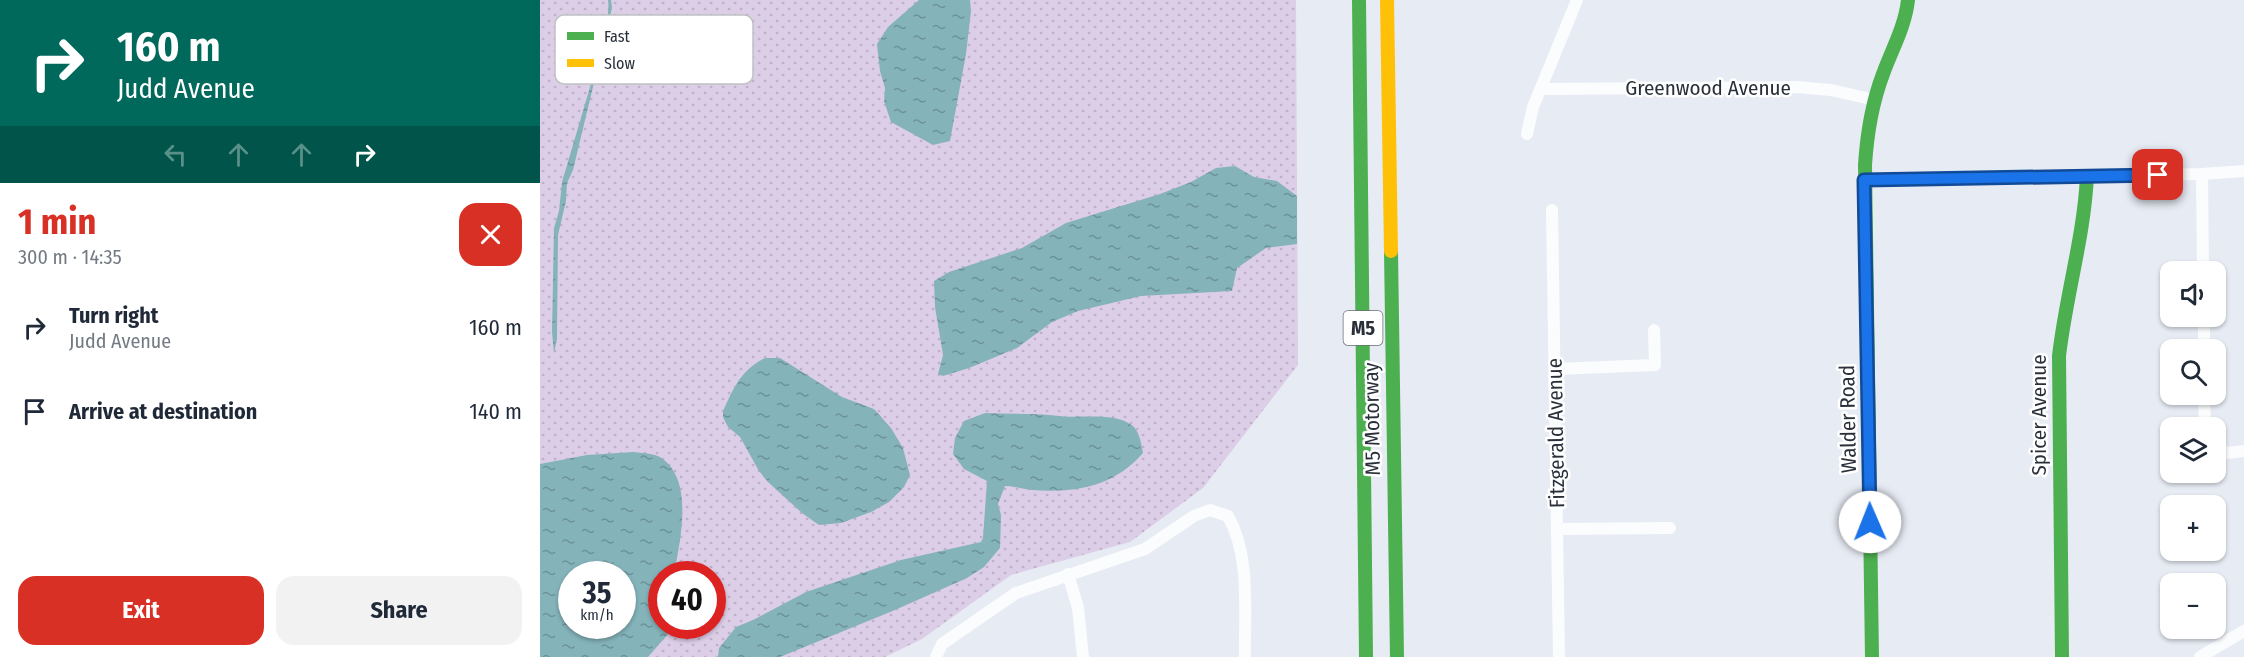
<!DOCTYPE html>
<meta charset="utf-8">
<style>
body{margin:0;font-family:"Fira Sans Condensed",sans-serif;background:#f2f2f3;color:#1f2937;height:100vh;display:flex;flex-direction:column;font-size:22px;white-space:nowrap}
*{box-sizing:border-box;margin:0}
p{font-size:20px;color:#747a83}
.icon{flex:none;width:33px;height:33px;fill:none;stroke:currentColor;stroke-width:2;stroke-linecap:round;stroke-linejoin:round}
.map{position:relative;flex:1;overflow:hidden}
.drawer{display:flex;flex-direction:column;background:#fff;width:540px}
.drawer>*{flex:none}
.hud{background:#00695c;color:#fff;overflow:hidden}
.fabs{position:absolute;left:1620px;top:261px;display:grid;gap:12px}
.fabs a{display:grid;place-items:center;width:66px;height:66px;border-radius:12px;background:#fff;box-shadow:0 2px 4px #0004;font-size:30px}
.speed{position:absolute;left:18px;top:561px;display:flex;gap:12px;font-size:30px;font-weight:700;text-align:center}
.speed>*{display:grid;place-content:center;width:78px;height:78px;border-radius:50%;background:#fff;box-shadow:0 2px 4px #0004;line-height:1}
.speed small{font-size:15px;font-weight:400}
.speed .limit{border:9px solid #d22;background:#fff;color:#111}
.pin{position:absolute;display:grid;place-items:center;width:51px;height:51px;color:#fff;margin:-26px;border-radius:12px;box-shadow:0 3px 9px #0006}
.me{position:absolute;width:66px;margin:-33px;rotate:359deg;stroke-linejoin:round;filter:drop-shadow(0 0 4px #0008)}
.turn{display:flex;align-items:center;gap:21px;height:126px;padding:0 18px;font-size:27px}
.turn .icon{width:78px;height:78px;stroke-width:2.5}
.turn b{display:block;font-size:42px;line-height:51px}
.lanes{display:flex;align-items:center;height:57px;padding:0 18px;background:#0003;justify-content:center;gap:30px;direction:ltr}
.lanes .off{opacity:.35}
.round{display:grid;place-items:center;flex:none;width:63px;height:63px;border-radius:18px;background:#f2f2f3}
.summary{display:flex;align-items:center;justify-content:space-between;height:102px;padding:0 18px}
h1{font-size:36px;font-weight:700;line-height:45px;color:#d93025}
.cta{display:flex;gap:12px;margin-top:auto;padding:12px 18px}
.cta a{flex:1;height:69px;border-radius:18px;background:#d93025;color:#fff;font-size:24px;font-weight:700;line-height:69px;text-align:center}
.cta a+a{background:#f2f2f3;color:#1f2937}
ul{padding:0;list-style:none}
li{display:flex;align-items:center;gap:18px;height:84px;padding:0 18px}
li div{flex:1}
li b{display:block;font-size:22px}
li em{font-style:normal}
main{display:flex;flex:1;min-height:0}
.map>svg:first-child{display:block}
.grass{fill:url(#grass-dots);fill-rule:evenodd}
.water{fill:url(#water-ripples);fill-rule:evenodd}
.lines{fill:none;stroke-linecap:round;stroke-linejoin:round}
.street{stroke:#fbfcfd;stroke-width:12}
.fast{stroke:#4caf50;stroke-width:14}
.slow{stroke:#ffc107;stroke-width:14}
.route-casing{stroke:#114b97;stroke-width:15}
.route{stroke:#1a73e8;stroke-width:10}
.labels{text-anchor:middle;stroke-width:5;stroke-linejoin:round;paint-order:stroke}
.shield{fill:#fff;stroke:#6a6e75;stroke-width:1.5}
.shield-label{font-size:20px;font-weight:bold;fill:#2a303a}
.street-label{font-size:21px;fill:#2a303a;stroke:#fff}
.key{fill:#fff;stroke:#bfc1c4;stroke-width:1.5}
.key-label{font-size:16px;fill:#2a303a}
</style>
<main>
<section class="drawer">
<div class="hud">
<div class="turn"><svg class="icon" aria-label="right" viewBox="0 0 24 24"><path d="M7 20v-9h11M14 6l5 5-5 5"/></svg><div><b>160 m</b>Judd Avenue</div></div>
<div class="lanes"><svg class="icon off" aria-label="left" viewBox="0 0 24 24"><path d="M17 20v-9H6M10 6l-5 5 5 5"/></svg><svg class="icon off" aria-label="ahead" viewBox="0 0 24 24"><path d="M12 20V5M6 11l6-6 6 6"/></svg><svg class="icon off" aria-label="ahead" viewBox="0 0 24 24"><path d="M12 20V5M6 11l6-6 6 6"/></svg><svg class="icon" aria-label="right" viewBox="0 0 24 24"><path d="M7 20v-9h11M14 6l5 5-5 5"/></svg></div>
</div>
<div class="summary"><div><h1>1 min</h1><p>300 m · 14:35</p></div><a class="round" style="background:#d93025;color:#fff"><svg class="icon" aria-label="close" viewBox="0 0 24 24"><path d="M6 6l12 12M18 6L6 18"/></svg></a></div>
<ul>
<li><svg class="icon" aria-label="right" viewBox="0 0 24 24"><path d="M7 20v-9h11M14 6l5 5-5 5"/></svg><div><b>Turn right</b><p>Judd Avenue</p></div><em>160 m</em></li>
<li><svg class="icon" aria-label="arrive" viewBox="0 0 24 24"><path d="M6 21V4h12l-3 4 3 4H6"/></svg><div><b>Arrive at destination</b></div><em>140 m</em></li>
</ul>
<div class="cta"><a>Exit</a><a>Share</a></div>
</section>
<div class="map">
<svg width="1704" height="657" viewBox="0 0 1704 657">
<defs>
<pattern id="grass-dots" width="8" height="8" patternUnits="userSpaceOnUse" patternTransform="scale(1.5)"><rect width="8" height="8" fill="#ddcee7"/><path d="M2 2h.1M6 6h.1" fill="none" stroke="#beb1c7" stroke-width="1.8" stroke-linecap="round"/></pattern>
<pattern id="water-ripples" width="26" height="14" patternUnits="userSpaceOnUse" patternTransform="scale(1.5)"><rect width="26" height="14" fill="#84b3ba"/><path d="M2 4q2-2 4 0t4 0M15 11q2-2 4 0t4 0" fill="none" stroke="#6c9298"/></pattern>
</defs>
<rect width="100%" height="100%" fill="#e7ebf4"/>
<path class="grass" d="M0,0H756L758,365L663,488L590,542L471,575L382,639L345,657H0ZM32,574H82V626H32ZM122,574H172V626H122Z"/>
<g class="water">
<path d="M68,0H71L72,8L33,170L27,183L26,201L18,235L17,339L14,353L12,332L14,228L19,211L22,182L56,67C57,45 71,20 68,0Z"/>
<path d="M379,0H430L431,11L426,54L410,141L393,145L351,122L344,101L345,88L340,71L337,44L348,27Z"/>
<path d="M695,166L714,177L737,181L757,196V244L726,248L697,268L692,291L601,296L538,311L512,322L477,348L429,368L403,376L398,374L403,355L395,307L394,281L409,272L482,248L526,223L620,194L651,182L676,168Z"/>
<path d="M225,358H240L302,397L334,409L351,428L363,448L370,475L364,487L349,502L331,512L301,523L279,525L262,513L228,482L219,471L200,437L188,427L183,417V411C194,387 201,370 225,358Z"/>
<path d="M445,413C470,414 495,413 520,416C540,419 571,412 590,424C599,429 601,442 603,453C573,487 536,493 492,490C483,489 474,486 465,486L458,504L461,515L460,548L444,567L427,578L355,610L240,657H178L179,648L196,627L213,620L266,592L361,560L441,542L443,538L447,481L424,469L413,454L415,438L424,421Z"/>
<path d="M93,452C101,453 113,453 120,457C155,479 140,541 134,574H122V626H129L128,634L108,657H0V464L47,455ZM32,574H82V626H32Z"/>
</g>
<g class="lines">
<g class="street">
<path d="M1001,89L1256,87L1291,90L1335,100"/>
<path d="M987,134L993,107L1037,0"/>
<path d="M1662,174L1663,272"/>
<path d="M1324,180L1662,174L1704,171"/>
<path d="M1012,210L1019,657"/>
<path d="M1664,316V350"/>
<path d="M1015,369L1115,365L1114,330"/>
<path d="M1664,394L1665,428"/>
<path d="M1676,447L1687,453L1704,451"/>
<path d="M1017,529L1130,528"/>
<path d="M528,574L538,608L543,657"/>
<path d="M396,657L402,644L476,593L605,549L654,516L670,510L688,516C711,557 704,611 705,657"/>
<path d="M1660,657L1704,631"/>
</g>
<g class="fast">
<path d="M819,0L826,657"/>
<path d="M851,251L857,657"/>
<path d="M1332,657L1325,165C1327,134 1332,103 1343,74C1352,49 1365,27 1368,0"/>
<path d="M1522,657L1519,356C1526,295 1544,237 1547,176"/>
</g>
<path class="slow" d="M847,0L851,251"/>
</g>
<g class="lines">
<defs>
<path id="route" d="M1330,522L1324,180L1618,175"/>
</defs>
<use href="#route" class="route-casing"/>
<use href="#route" class="route"/>
</g>
<g class="labels">
<rect class="shield" x="803.5" y="311" width="39" height="34" rx="4.5"/>
<g class="shield-label">
<text x="823" y="335">M5</text>
</g>
<g class="street-label">
<text x="1168" y="95">Greenwood Avenue</text>
<text transform="translate(1499 415) rotate(-90)" y="7">Spicer Avenue</text>
<text transform="translate(832 419) rotate(-91)" y="7">M5 Motorway</text>
<text transform="translate(1308 419) rotate(-91)" y="7">Walder Road</text>
<text transform="translate(1016 433) rotate(-91)" y="7">Fitzgerald Avenue</text>
</g>
</g>
<rect x="15" y="15" width="198" height="69" rx="9" class="key"/>
<rect x="27" y="32" width="27" height="8" fill="#4caf50"/>
<rect x="27" y="59" width="27" height="8" fill="#ffc107"/>
<g class="key-label">
<text x="64" y="42">Fast</text>
<text x="64" y="69">Slow</text>
</g>
</svg>
<div class="fabs">
<a><svg class="icon" aria-label="sound" viewBox="0 0 24 24"><path d="M4 9h4l5-4v14l-5-4H4zM17 9q2 3 0 6"/></svg></a>
<a><svg class="icon" aria-label="search" viewBox="0 0 24 24"><circle cx="10" cy="10" r="6"/><path d="M15 15l6 6"/></svg></a>
<a><svg class="icon" aria-label="layers" viewBox="0 0 24 24"><path d="M12 4l9 5-9 5-9-5zM3 14l9 5 9-5"/></svg></a>
<a>+</a>
<a>−</a>
</div>
<div class="speed"><div>35<small>km/h</small></div><div class="limit">40</div></div>
<div class="pin" style="left:1618px;top:175px;background:#d93025"><svg class="icon" aria-label="arrive" viewBox="0 0 24 24"><path d="M6 21V4h12l-3 4 3 4H6"/></svg></div>
<svg class="me" style="left:1330px;top:522px" viewBox="-20 -20 40 40"><circle r="19" fill="#fff"/><path d="M0-13L10 11 0 6-10 11z" fill="#1a73e8"/></svg>
</div>
</main>
